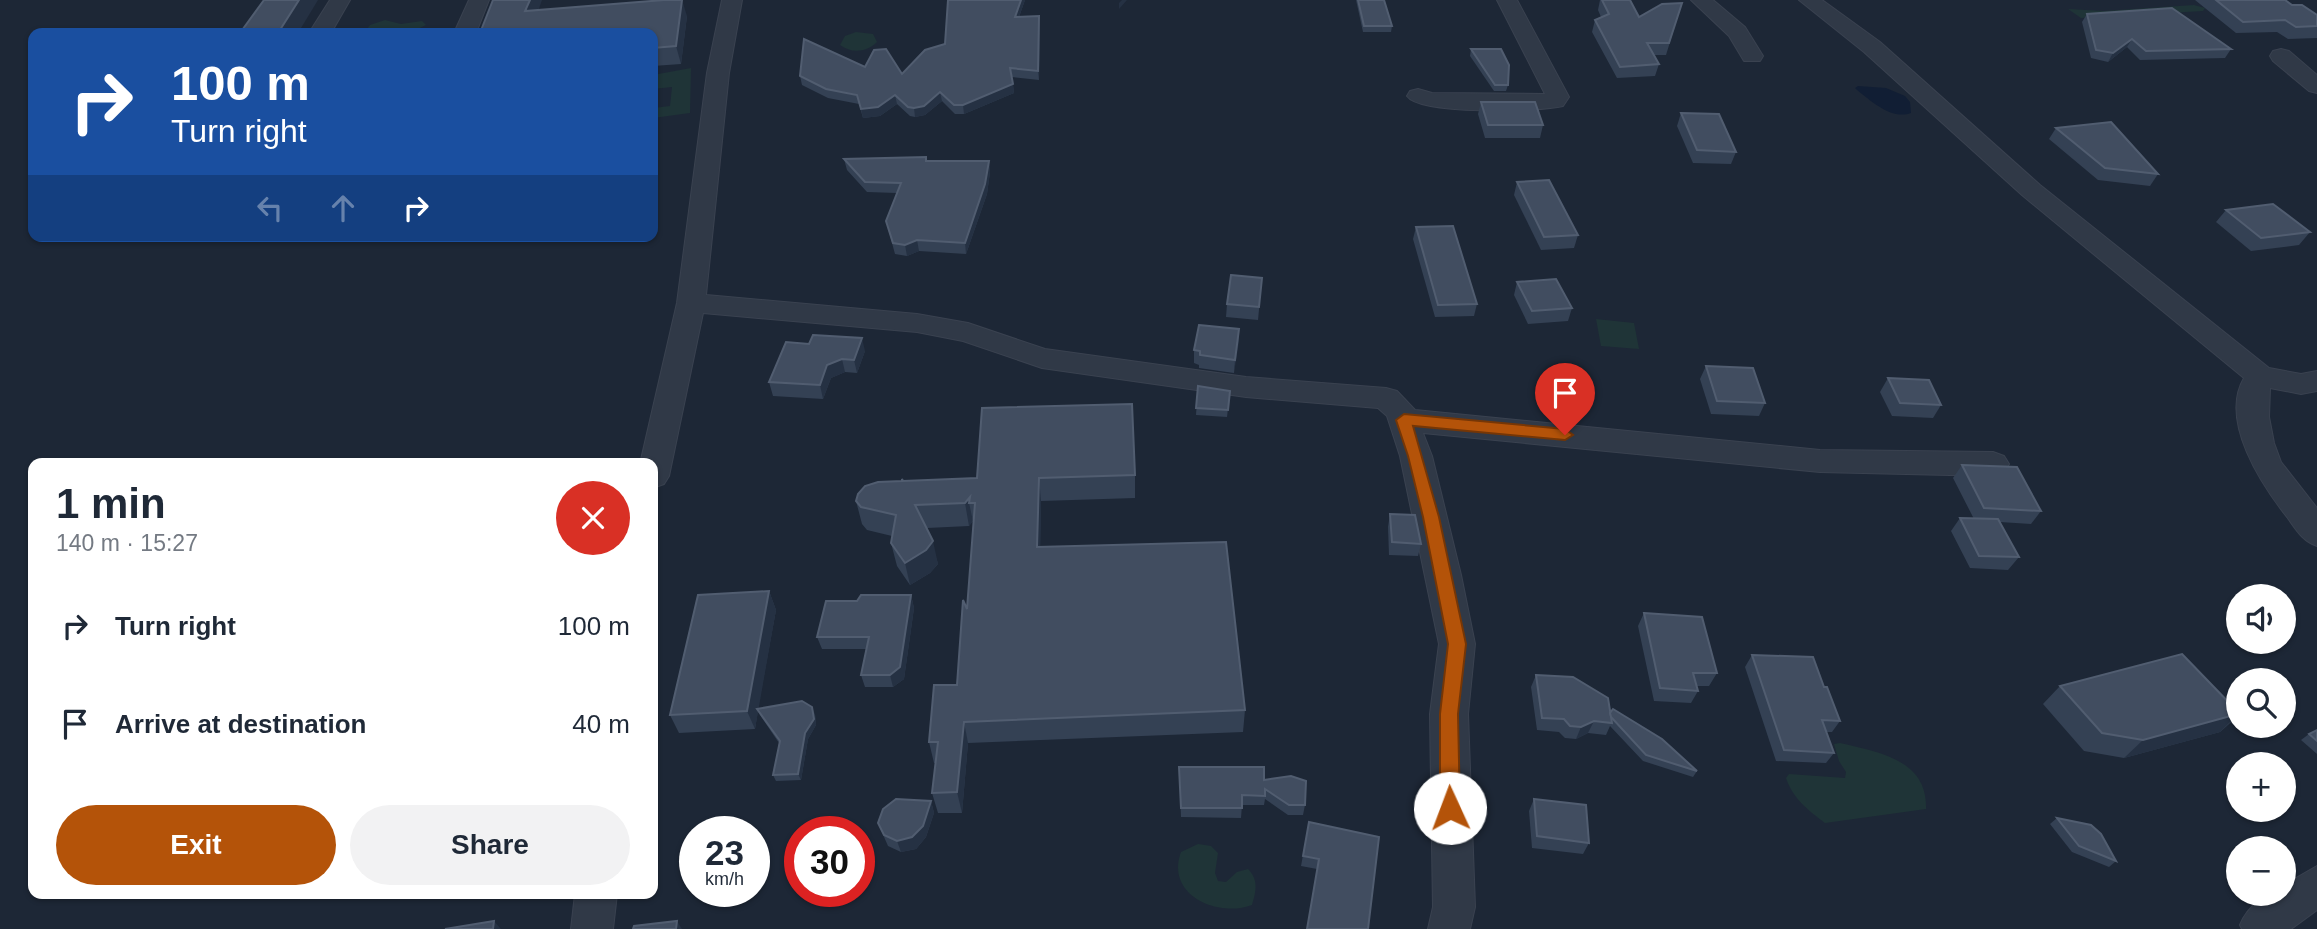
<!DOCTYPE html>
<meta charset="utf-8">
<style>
body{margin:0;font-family:Helvetica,sans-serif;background:#f2f2f3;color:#1f2937;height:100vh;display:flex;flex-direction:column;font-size:26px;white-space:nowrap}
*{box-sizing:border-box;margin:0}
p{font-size:23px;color:#747a83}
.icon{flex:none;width:38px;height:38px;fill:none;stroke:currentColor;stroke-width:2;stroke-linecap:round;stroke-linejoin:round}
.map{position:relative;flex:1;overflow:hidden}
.sheet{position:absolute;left:28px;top:458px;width:630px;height:441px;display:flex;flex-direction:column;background:#fff;border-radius:14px;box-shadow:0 2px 5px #0004}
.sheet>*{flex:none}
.hud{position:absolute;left:28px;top:28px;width:630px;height:214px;border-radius:14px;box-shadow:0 2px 5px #0004;background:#1a4fa0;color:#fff;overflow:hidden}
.fabs{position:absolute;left:2226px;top:584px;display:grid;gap:14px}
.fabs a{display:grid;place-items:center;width:70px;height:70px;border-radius:50%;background:#fff;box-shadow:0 2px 5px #0004;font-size:35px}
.speed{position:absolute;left:679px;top:816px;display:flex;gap:14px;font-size:35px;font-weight:700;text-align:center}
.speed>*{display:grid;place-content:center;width:91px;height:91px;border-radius:50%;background:#fff;box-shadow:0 2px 5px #0004;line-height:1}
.speed small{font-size:18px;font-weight:400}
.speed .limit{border:10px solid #d22;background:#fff;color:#111}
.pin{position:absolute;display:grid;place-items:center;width:60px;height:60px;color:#fff;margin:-72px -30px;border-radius:50% 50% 50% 0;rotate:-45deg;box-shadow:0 0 7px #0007}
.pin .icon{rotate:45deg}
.me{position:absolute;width:77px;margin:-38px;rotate:358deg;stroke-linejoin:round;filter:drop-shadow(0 0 5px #0008)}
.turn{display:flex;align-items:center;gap:24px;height:147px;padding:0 28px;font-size:32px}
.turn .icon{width:91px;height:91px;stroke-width:2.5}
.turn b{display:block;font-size:49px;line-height:60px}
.lanes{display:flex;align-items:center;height:66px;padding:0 28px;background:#0003;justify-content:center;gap:35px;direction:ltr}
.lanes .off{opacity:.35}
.round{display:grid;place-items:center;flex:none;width:74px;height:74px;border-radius:37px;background:#f2f2f3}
.headline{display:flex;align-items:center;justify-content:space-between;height:119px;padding:0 28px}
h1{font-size:42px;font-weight:700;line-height:52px}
.cta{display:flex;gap:14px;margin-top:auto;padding:14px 28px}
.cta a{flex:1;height:80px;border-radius:42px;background:#b45309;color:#fff;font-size:28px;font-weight:700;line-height:80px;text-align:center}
.cta a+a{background:#f2f2f3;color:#1f2937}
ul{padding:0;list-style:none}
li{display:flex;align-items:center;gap:21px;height:98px;padding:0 28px}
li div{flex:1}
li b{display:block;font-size:26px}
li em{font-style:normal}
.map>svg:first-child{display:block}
.green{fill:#1f3437}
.water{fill:#111e34}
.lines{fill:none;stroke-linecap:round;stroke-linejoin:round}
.minor-casing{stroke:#3a4250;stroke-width:2}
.minor{fill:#303947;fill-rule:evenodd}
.wall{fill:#344154}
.shaded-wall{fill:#253143}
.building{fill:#414d60;stroke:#515d70;stroke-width:2}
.route{fill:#b45309;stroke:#753606;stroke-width:2}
</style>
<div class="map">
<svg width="2317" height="929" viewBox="0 0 2317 929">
<rect width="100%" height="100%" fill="#1d2736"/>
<g class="green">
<path d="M2194,5L2205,8L2203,11L2081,18L2068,9L2104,11Z"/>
<path d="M385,20L401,24L422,21L426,25L409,33H364L370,25Z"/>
<path d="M856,32L873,34L877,42C867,52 852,54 840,45L845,36Z"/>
<path d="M691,68L690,113L653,118V108L670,106L672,87L653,89V75Z"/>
<path d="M1596,319L1634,323L1639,349L1601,346Z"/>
<path d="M1840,743C1877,752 1928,759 1926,809L1825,823C1808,810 1793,799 1786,778L1789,774L1845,778L1846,772L1839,761L1834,744Z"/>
<path d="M1198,844L1211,846L1218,853L1215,873L1218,881L1226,882L1237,872L1248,869C1259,880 1256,892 1252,905C1218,918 1165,895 1181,852Z"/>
</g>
<path class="water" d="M1858,86L1886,88L1905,96L1910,102L1911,113C1892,120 1872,102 1857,90L1855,88Z"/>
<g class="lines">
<defs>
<g id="minor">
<path d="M330,0H350L331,33H309Z"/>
<path d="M469,0H489L476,33H454Z"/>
<path d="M722,0H742L729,73L706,295L917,314L968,323L1045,349L1246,377L1386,388L1397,391L1415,410L1820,450L1993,452L2004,456L2009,464L2004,472L1993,476L1820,472L1423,433L1432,456L1461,575L1475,644L1468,714L1475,907L1470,929H1428L1433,907L1430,714L1439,644L1400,456L1387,416L1378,408L1246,397L1042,368L963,341L917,332L703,313L669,476L664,484L653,488V464H640L677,303L707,73Z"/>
<path d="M1497,0H1517L1569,97L1563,106C1539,112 1420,115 1407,96L1410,91L1418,89L1432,93L1545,94Z"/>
<path d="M1691,0H1713L1745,27L1763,56L1760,61H1744L1729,36Z"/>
<path d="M1799,0H1822L1880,42L2040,185L2269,368L2301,374L2317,371V391L2301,394L2270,388L2269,417L2274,443L2281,462L2317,508V546C2302,541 2296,529 2287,517C2262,485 2219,421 2244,378L2022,195L1864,52Z"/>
<path d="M2281,49L2289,51L2317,75V93L2309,91L2273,61L2270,56L2273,51Z"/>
<path d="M2317,866V910L2291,929H2242L2240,925C2248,906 2263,894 2284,894V885Z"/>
<path d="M575,894H617L613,929H571Z"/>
</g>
</defs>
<use href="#minor" class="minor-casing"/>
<use href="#minor" class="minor"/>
</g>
<g class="wall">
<path d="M1025,0L1019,17L1040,25L1039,80L1012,77L1014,93L964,114H955L942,101L925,115L915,117L910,116L897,104L880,116L863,118L859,104L828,98L802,85L800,76L865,67L902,74L945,44Z"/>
<path d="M1356,0H1384L1392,26L1391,32H1363Z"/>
<path d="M1600,0H1630L1639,17L1682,3L1666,55H1653L1659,64L1655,76L1617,78L1592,32L1595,20L1601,17L1598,10Z"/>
<path d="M2195,0H2285L2292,5L2317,15V38L2288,39L2277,32L2236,33Z"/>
<path d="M539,10L687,16L681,64L653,66V33Z"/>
<path d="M2087,14L2231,49L2225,58L2140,60L2127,47L2108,62L2091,58L2082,22Z"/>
<path d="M1471,49L1508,85L1506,91H1494L1470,56Z"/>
<path d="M1481,102L1543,125L1540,138H1485L1478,114Z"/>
<path d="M1681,113L1736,152L1731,164L1693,163L1677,126Z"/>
<path d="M2056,128L2158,174L2150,186L2098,180L2049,139Z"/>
<path d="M844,159L989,161L990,172L987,194L966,254L919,251L907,256L895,254L886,221L897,193L867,192L847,170Z"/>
<path d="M1517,182L1578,235L1574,248L1541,250L1514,195Z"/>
<path d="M2226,210L2310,232L2299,245L2251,251L2216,222Z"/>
<path d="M1416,227L1477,304L1474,316L1435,317L1413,239Z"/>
<path d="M1262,278L1258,320L1226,317L1227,304Z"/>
<path d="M1517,282L1572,308L1568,321L1528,324L1514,295Z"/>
<path d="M1239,329L1234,373L1199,368V365L1194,363V350Z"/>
<path d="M865,351L857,373L845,372L831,378L823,399L773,396L769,382Z"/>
<path d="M1706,366L1765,403L1759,416L1711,414L1700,379Z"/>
<path d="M1888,378L1941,405L1933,418L1892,416L1880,392Z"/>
<path d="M1198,386L1230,391L1227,417L1196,415Z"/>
<path d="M1962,465L2041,511L2031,524L2000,522L2019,557L2008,570L1970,568L1951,531L1960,518L1974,519L1953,478Z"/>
<path d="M1135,475V498L1041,501L1040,547L1245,710L1243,732L968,743L962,813H938L932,793L936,763H934L929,742L957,685L967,609L973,526V521L969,526L927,528L938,564L930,573L910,585L897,566L891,543L892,536L867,530L862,524L856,501L903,481Z"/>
<path d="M1390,514L1421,544L1418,556L1389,555L1388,527Z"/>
<path d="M769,591L776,610L758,708L815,714L816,725L808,739L801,780L776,781L773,775L779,743L760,715L758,710L755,729L679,733L670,715Z"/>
<path d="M911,595L914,608L904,679L893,687H865L861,675L866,649H822L817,637L857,601Z"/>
<path d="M1644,613L1717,673L1709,686H1696L1698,691L1691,703L1654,701L1638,626Z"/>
<path d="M1752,655L1824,687L1840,721L1832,732H1826L1834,753L1826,763L1776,761L1745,667Z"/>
<path d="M1536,675L1610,713L1697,771L1693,777L1643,761L1610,726L1606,735L1588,733L1576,739L1565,738L1559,732L1537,730L1531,687Z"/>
<path d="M2060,686L2238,712V716L2220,732L2124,758L2084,751L2043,704Z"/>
<path d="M2317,730V754L2301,740L2309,734Z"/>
<path d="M1179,767L1264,780L1305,805L1303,815H1288L1265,799L1264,805H1242L1241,818L1181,817Z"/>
<path d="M1534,799L1589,843L1583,854L1532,848L1529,811Z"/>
<path d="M931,801L934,813L926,837L916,849L901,852L888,846L878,823Z"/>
<path d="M2057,818L2116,861L2109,867L2072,852L2050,824Z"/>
<path d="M1309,822L1368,929L1317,869L1301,866Z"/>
</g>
<g class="shaded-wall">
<path d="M299,0H318L298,33H278Z"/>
<path d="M530,0H542L532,29L525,11Z"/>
<path d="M682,0L687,16L681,64L676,46Z"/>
<path d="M1021,0H1025L1016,25L1015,17Z"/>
<path d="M1122,0H1127L1119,9V3Z"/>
<path d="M1039,16L1040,25L1039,80L1038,71Z"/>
<path d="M2132,39L2127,47L2108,62L2113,53Z"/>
<path d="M1013,84L1014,93L964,114L963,105Z"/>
<path d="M940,92L942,101L925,115L915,117L914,108Z"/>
<path d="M895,95L897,104L880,116L863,118L861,109Z"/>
<path d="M989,161L990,172L987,194L966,254L965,243Z"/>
<path d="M917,240L919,251L907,256L905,245Z"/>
<path d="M1239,329V342L1234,373L1235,360Z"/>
<path d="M862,338L865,351L857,373L854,360Z"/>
<path d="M842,359L845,372L831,378L823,399L820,385L827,365Z"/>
<path d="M1039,478L1041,501L1040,570L1037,547Z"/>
<path d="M970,497L969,503L973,521L969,526L965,503Z"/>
<path d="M933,541L938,564L930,573L910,585L905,563Z"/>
<path d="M769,591L776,610L755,729L747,711Z"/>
<path d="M911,595L914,608L904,679L893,687L890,675Z"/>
<path d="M812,707L815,714L816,725L808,739L801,780L798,774L805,733Z"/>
<path d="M2238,714L2220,732L2124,758L2143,740Z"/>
<path d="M1594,721L1588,733L1576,739L1581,727Z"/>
<path d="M964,722L968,743L962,813L957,792Z"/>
<path d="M931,801L934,813L926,837L916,849L901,852L897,841Z"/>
<path d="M494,921L501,929H493Z"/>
<path d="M677,921L682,929H676Z"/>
</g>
<g class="building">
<path d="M264,0H299L278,33H240Z"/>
<path d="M493,0H530L525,11L664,0H682L676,46L653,48V33H480Z"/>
<path d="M948,0H1021L1015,17L1039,16L1038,71L1010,68L1013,84L963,105H954L940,92L924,106L914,108L908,107L895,95L878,107L861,109L857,95L826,89L800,76L804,39L865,67L874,50L886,49L902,74L925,50L945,44Z"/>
<path d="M1358,0H1384L1392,26H1364Z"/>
<path d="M1602,0H1630L1639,17L1662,4L1682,3L1669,43H1647L1659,64L1620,67L1595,20L1609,14Z"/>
<path d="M2216,0H2285L2292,5H2302L2317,15V26L2296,27L2285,20L2243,22Z"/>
<path d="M2172,8L2231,49L2146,51L2132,39L2113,53L2096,50L2087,14Z"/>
<path d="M1471,49H1501L1509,65L1508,85H1495Z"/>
<path d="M1481,102H1535L1543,125H1488Z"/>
<path d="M1681,113L1719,114L1736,152L1697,150Z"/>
<path d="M2111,122L2158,174L2105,168L2056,128Z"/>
<path d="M926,157V161H989L985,184L965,243L917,240L905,245L893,243L886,221L901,183L865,182L844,159Z"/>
<path d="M1549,180L1578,235L1544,237L1517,182Z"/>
<path d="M2273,204L2310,232L2261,238L2226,210Z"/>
<path d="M1453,226L1477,304L1438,305L1416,227Z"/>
<path d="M1231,275L1262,278L1259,307L1227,304Z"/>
<path d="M1556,279L1572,308L1532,311L1517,282Z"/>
<path d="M1199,325L1239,329L1235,360L1200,355V351L1194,350Z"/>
<path d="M813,335L862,338L854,360L842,359L827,365L820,385L769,382L786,342L809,344Z"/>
<path d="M1706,366L1753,368L1765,403L1717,401Z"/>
<path d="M1888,378L1929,380L1941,405L1900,403Z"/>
<path d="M1198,386L1230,391L1228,410L1196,408Z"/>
<path d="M1132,404L1135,475L1039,478L1037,547L1226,542L1245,710L964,722L957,792L932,793L938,742H929L934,685H957L963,600L967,609L975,503H969L970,497L965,503L915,505L933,541L926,550L905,563L891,543L896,515L861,507L856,501L858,494L865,486L878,482L902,481V479L903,481L977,478L982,408Z"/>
<path d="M1962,465L2017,467L2041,511L1984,508Z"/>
<path d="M1390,514L1415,515L1421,544L1392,542Z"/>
<path d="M1960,518L1998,519L2019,557L1979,556Z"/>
<path d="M769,591L747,711L670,715L698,595Z"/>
<path d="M861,595H911L900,667L890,675H861L869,637H817L826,601H857Z"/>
<path d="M1644,613L1702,617L1717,673H1693L1698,691L1660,688Z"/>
<path d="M2182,654L2238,712V714L2143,740L2102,733L2060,686Z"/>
<path d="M1752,655L1813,657L1824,687H1827L1840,721L1822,720L1834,753L1784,750Z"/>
<path d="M1536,675L1573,677L1608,698L1612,723L1594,721L1581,727L1570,726L1564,719L1542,718Z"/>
<path d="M802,701L812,707L814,719L805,733L798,774L773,775L780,741L757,709Z"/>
<path d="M1613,709L1662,739L1697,771L1646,755L1611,717L1610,713Z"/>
<path d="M2317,730V741L2309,734Z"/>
<path d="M1179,767H1264V780L1291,776L1306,781L1305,805H1289L1265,789V796L1242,795V808H1181Z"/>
<path d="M896,799L931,801L923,826L912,837L897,841L884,835L878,823L883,809Z"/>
<path d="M1534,799L1586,805L1589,843L1537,836Z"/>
<path d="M2057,818L2091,825L2101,834L2116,861L2079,846Z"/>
<path d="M1309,822L1379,837L1368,929H1307L1319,859L1303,856Z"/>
<path d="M494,921L493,929H445Z"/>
<path d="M677,921L676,929H633L634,926Z"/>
</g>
<path class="route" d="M1404,414L1565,429L1573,435L1565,440L1413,426L1439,517L1466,644L1458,714L1460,808L1457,815L1450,817L1443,815L1440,808V714L1448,644L1423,517L1408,456L1396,420Z"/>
</svg>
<div class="fabs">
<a><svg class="icon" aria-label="sound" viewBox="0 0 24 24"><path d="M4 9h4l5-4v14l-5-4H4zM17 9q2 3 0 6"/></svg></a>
<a><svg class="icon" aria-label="search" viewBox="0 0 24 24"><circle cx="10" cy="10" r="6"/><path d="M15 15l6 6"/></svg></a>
<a>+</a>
<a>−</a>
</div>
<div class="speed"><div>23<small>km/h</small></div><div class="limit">30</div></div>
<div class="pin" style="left:1565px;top:435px;background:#d93025"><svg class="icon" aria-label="arrive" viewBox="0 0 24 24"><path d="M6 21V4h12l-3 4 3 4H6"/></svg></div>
<svg class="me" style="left:1450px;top:808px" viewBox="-20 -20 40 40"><circle r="19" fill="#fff"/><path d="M0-13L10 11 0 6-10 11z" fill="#b45309"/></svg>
<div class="hud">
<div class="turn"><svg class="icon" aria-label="right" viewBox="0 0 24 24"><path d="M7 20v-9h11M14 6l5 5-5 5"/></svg><div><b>100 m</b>Turn right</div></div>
<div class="lanes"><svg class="icon off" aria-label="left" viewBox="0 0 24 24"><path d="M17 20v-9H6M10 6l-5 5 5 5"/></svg><svg class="icon off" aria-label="ahead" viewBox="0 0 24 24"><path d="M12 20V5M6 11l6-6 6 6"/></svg><svg class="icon" aria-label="right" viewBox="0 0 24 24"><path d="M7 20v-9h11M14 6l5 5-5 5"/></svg></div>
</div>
<section class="sheet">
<div class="headline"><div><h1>1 min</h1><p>140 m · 15:27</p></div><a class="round" style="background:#d93025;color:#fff"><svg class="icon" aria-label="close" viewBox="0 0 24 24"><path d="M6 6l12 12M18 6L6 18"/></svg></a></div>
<ul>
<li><svg class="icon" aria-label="right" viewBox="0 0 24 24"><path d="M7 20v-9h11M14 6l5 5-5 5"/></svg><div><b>Turn right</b></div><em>100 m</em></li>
<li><svg class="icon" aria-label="arrive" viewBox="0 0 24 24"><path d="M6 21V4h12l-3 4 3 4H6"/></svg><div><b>Arrive at destination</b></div><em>40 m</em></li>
</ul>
<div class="cta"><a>Exit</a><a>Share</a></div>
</section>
</div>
